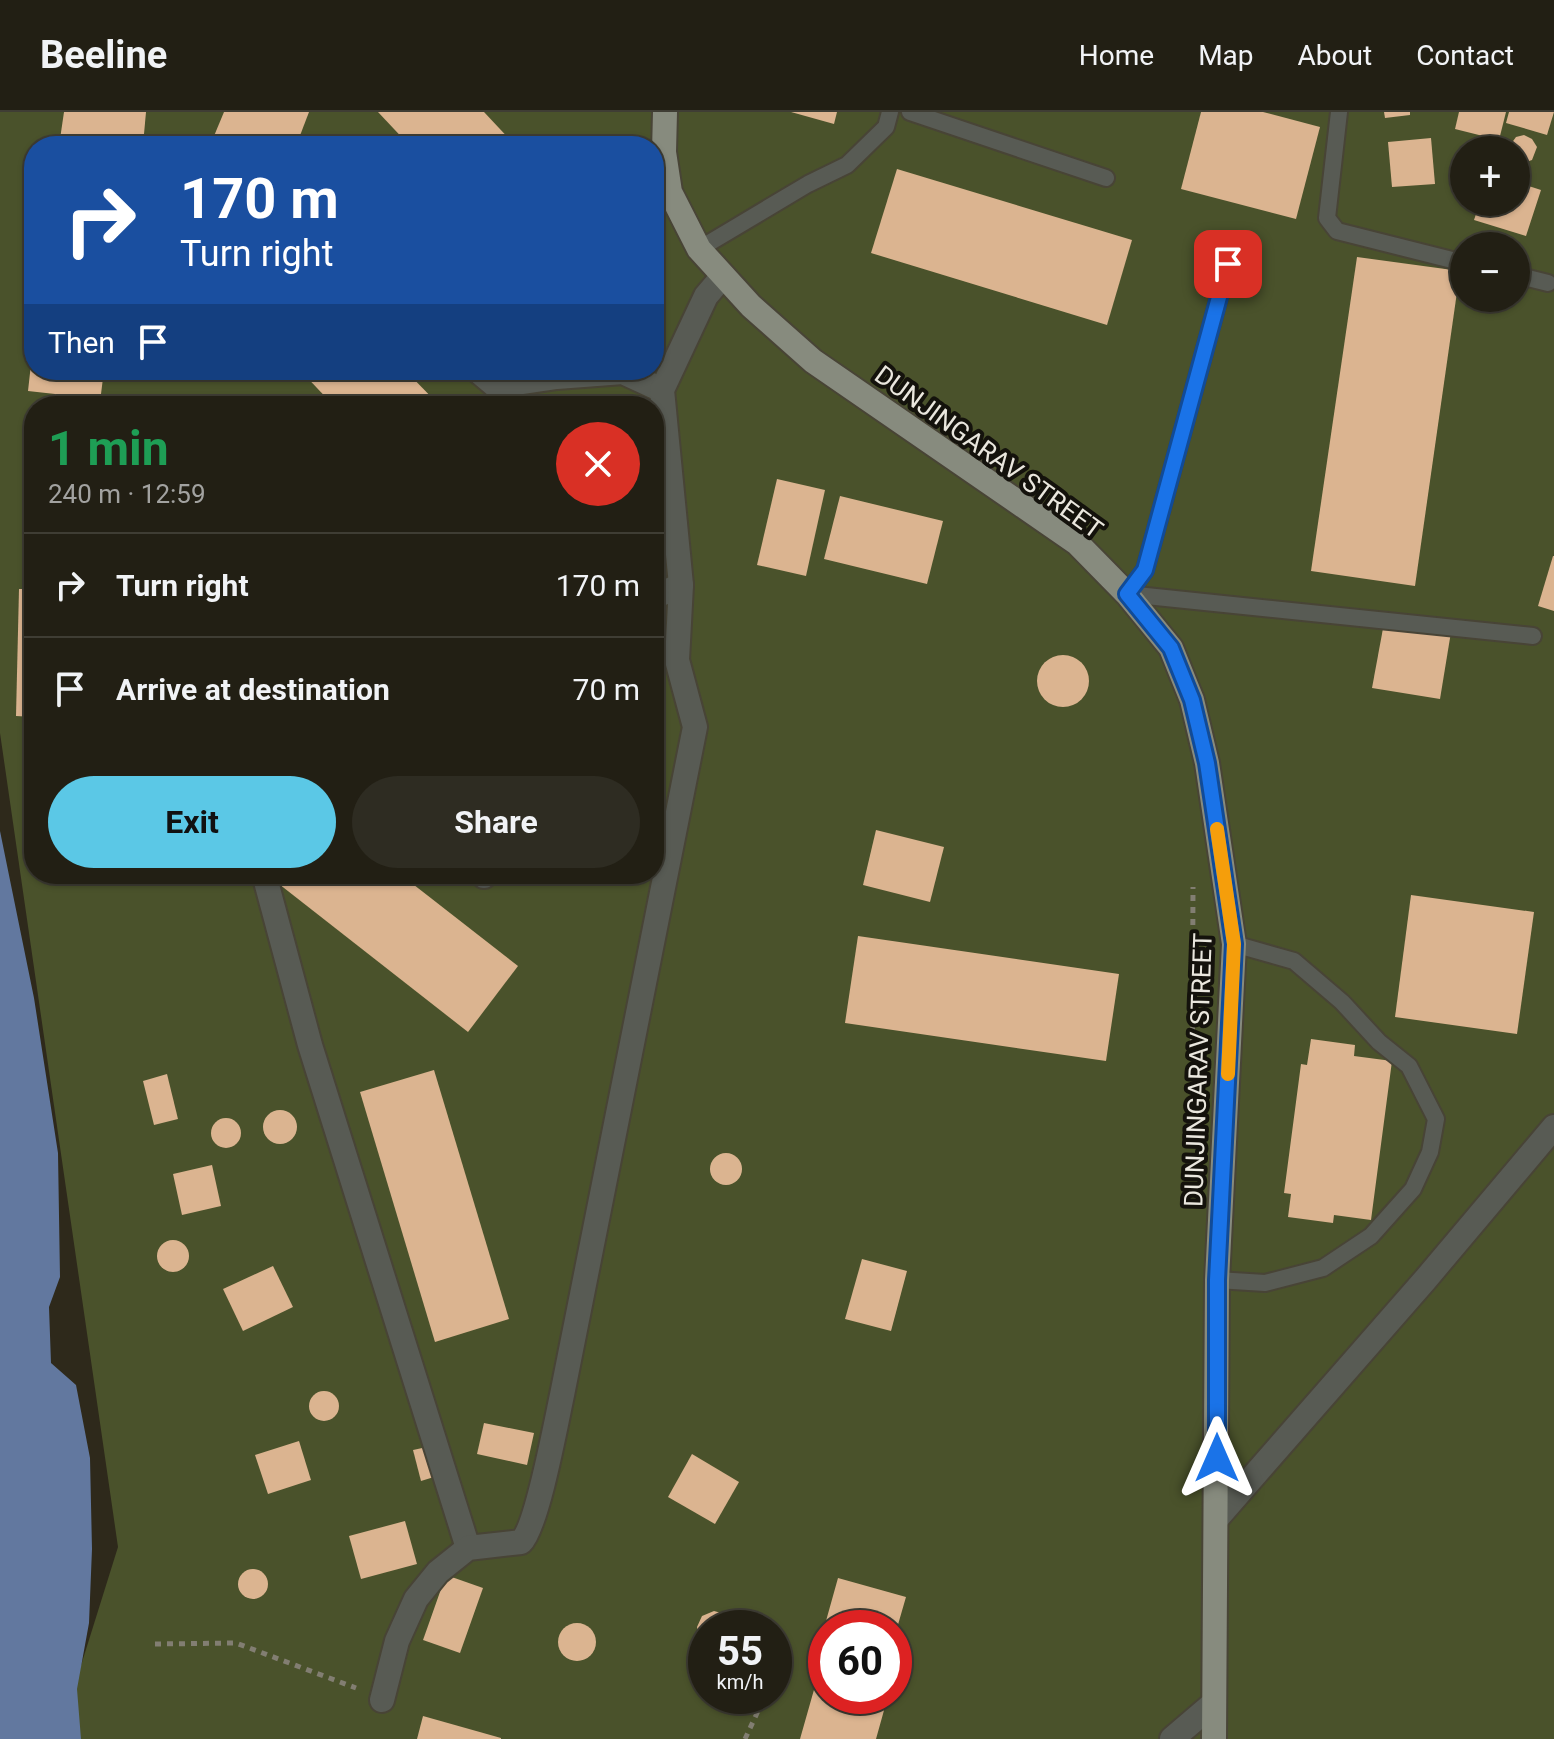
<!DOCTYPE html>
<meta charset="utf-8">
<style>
body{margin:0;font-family:Roboto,sans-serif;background:#2e2c22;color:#f1f3f6;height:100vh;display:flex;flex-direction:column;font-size:30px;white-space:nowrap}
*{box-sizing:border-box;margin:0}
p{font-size:26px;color:#a2a2a0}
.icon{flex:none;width:44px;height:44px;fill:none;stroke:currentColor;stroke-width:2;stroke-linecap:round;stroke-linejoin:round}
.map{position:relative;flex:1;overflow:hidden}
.sheet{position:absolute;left:24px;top:284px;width:640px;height:488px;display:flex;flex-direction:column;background:#221f14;border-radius:32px;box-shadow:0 2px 6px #0004,0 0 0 2px #3f3d34}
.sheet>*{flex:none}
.banner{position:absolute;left:24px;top:24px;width:640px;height:244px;border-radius:32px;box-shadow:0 2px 6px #0004,0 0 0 2px #3f3d34;background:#1a4fa0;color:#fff;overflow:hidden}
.controls{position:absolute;left:1450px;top:24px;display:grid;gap:16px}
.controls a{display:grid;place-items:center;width:80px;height:80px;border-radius:50%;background:#221f14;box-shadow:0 2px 6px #0004,0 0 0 2px #3f3d34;font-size:40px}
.speed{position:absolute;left:688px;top:1498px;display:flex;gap:16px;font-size:40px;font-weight:700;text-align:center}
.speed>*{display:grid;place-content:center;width:104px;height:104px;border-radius:50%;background:#221f14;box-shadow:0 2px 6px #0004,0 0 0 2px #3f3d34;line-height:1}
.speed small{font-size:20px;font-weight:400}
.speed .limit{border:12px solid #d22;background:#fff;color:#111}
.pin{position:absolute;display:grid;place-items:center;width:68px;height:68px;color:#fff;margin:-34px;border-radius:16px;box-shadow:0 4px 12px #0006}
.me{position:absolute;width:88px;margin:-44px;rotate:0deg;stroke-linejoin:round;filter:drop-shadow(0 0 6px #0008)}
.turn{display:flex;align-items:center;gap:28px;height:168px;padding:0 24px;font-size:36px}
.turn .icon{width:104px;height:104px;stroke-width:2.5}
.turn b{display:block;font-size:56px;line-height:68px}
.then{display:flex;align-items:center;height:76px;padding:0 24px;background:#0003;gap:16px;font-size:30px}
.round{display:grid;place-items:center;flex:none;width:84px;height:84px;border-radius:42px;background:#2e2c22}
.head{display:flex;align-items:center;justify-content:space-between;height:136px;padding:0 24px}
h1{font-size:48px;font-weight:700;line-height:60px;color:#1e9e55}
.cta{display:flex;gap:16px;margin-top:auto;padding:16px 24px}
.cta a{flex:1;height:92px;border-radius:48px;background:#5bc8e6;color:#111;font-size:32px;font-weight:700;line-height:92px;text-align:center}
.cta a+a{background:#2e2c22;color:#f1f3f6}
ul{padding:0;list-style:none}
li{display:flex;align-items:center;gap:24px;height:104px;padding:0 24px;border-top:2px solid #3f3d34}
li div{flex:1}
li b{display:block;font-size:30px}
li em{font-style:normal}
header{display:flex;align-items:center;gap:48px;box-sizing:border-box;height:112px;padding:0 40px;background:#221f14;border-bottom:2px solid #3f3d34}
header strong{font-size:38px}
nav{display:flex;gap:44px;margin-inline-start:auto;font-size:28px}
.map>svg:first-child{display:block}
.green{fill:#4a522b;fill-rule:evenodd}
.water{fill:#62789f}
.building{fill:#dbb490}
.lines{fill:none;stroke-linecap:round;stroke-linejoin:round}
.service-casing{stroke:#484436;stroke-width:20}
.minor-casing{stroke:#484436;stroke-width:28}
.primary-casing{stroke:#484436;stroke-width:28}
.path{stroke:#827e72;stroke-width:5;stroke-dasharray:6 6;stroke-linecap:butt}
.service{stroke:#585b54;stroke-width:16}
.minor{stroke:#585b54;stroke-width:24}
.primary{stroke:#878b7e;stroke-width:24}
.route-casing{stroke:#114b97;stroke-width:20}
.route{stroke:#1a73e8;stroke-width:14}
.slow{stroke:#f59e0b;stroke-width:14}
.labels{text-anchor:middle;stroke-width:8;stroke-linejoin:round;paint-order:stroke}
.street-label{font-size:26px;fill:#eae7de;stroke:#14120c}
</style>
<header>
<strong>Beeline</strong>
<nav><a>Home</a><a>Map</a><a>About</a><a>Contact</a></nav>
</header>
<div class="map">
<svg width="1554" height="1627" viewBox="0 0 1554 1627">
<rect width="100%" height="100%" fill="#2e291b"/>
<path class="green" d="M0,0H1554V1627H58L118,1435L0,621ZM34,34H654V258H34ZM1464,38H1516V90H1464ZM1464,134H1516V186H1464ZM34,294H654V762H34ZM706,1516H774V1584H706ZM826,1516H894V1584H826Z"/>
<path class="water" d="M0,719L34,886L58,1041L60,1165L49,1195L51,1251L76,1273L90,1346L92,1437L89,1511L77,1577L81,1627H0Z"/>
<g class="building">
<path d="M64,0H146L143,33L59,34Z"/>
<path d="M224,0H309L296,34H239L214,24Z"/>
<path d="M378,0H484L516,34H410Z"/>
<path d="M791,0H837L834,12Z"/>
<path d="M1201,0H1263L1320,15L1296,107L1181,77Z"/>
<path d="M1384,0H1410V3L1385,6Z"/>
<path d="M1459,0H1506L1499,28L1455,17Z"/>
<path d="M1509,0H1554L1547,23L1506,11Z"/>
<path d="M1524,23L1532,27L1537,35L1532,48L1523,51L1516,49V38H1509L1508,36L1516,25Z"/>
<path d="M1431,26L1435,72L1392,75L1388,30Z"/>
<path d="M897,57L1132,128L1107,213L871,141Z"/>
<path d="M1516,70L1541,78L1526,124L1474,108L1480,90H1516Z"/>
<path d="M1357,145L1460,159L1415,474L1311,459Z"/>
<path d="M32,243L34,258H104L100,290H81L80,294L57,292L55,282L28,279Z"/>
<path d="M300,258H405L440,294H334Z"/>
<path d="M777,367L825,378L806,464L757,453Z"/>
<path d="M840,384L943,409L927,472L824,447Z"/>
<path d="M1553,444H1554V499L1538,494Z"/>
<path d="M19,477H34V605L16,604Z"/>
<path d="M1384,511L1451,520L1440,587L1372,576Z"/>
<circle cx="1063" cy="569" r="26"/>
<path d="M654,573L666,579L654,605Z"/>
<path d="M876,718L944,735L930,790L863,773Z"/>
<path d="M272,762H400L518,854L468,920L270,765Z"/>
<path d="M1411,783L1534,800L1517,922L1395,905Z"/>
<path d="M858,824L1119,862L1106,949L845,911Z"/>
<path d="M1311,927L1355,933L1354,944L1392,949L1371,1108L1334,1103L1333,1111L1288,1105L1291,1082L1284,1081L1301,952L1307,953Z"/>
<path d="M434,958L509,1207L435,1230L360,980Z"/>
<path d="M167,962L178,1007L154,1013L143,969Z"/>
<circle cx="280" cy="1015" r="17"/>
<circle cx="226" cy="1021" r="15"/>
<circle cx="726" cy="1057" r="16"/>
<path d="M212,1053L221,1094L182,1103L173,1062Z"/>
<circle cx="173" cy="1144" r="16"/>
<path d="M862,1147L907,1159L891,1219L845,1207Z"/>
<path d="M273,1154L293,1195L243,1219L223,1177Z"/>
<circle cx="324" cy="1294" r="15"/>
<path d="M484,1311L534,1321L527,1353L477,1342Z"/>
<path d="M299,1329L311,1368L268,1382L255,1343Z"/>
<path d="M427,1335L434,1365L421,1369L413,1338Z"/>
<path d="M692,1342L739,1370L715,1412L668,1385Z"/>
<path d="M405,1409L417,1452L361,1467L349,1424Z"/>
<circle cx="253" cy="1472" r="15"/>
<path d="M446,1463L483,1476L460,1541L423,1528Z"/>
<path d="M838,1466L906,1485L895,1523L894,1516H826V1536L819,1534Z"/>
<path d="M714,1499L725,1502L733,1516H706V1533L699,1527L697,1515L702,1504Z"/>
<circle cx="577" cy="1530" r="19"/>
<path d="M825,1539L826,1584H888L876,1627H800Z"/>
<path d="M423,1604L501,1626V1627H417Z"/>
</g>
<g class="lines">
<defs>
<g id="service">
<path d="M910,0L1106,66"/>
<path d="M1339,0L1327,106L1337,119L1464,151"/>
<path d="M699,137L808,72L847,53L886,15L890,0"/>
<path d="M1516,163L1548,171"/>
<path d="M1127,482L1533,524"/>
<path d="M1127,482L1145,458L1228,152"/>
<path d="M1217,1168L1265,1171L1323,1156L1371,1124L1413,1077L1430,1040L1436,1007L1409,954L1379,930L1342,890L1294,849L1234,832"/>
</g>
<g id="minor">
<path d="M477,258L496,274L557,265L623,260L662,278"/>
<path d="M654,485L681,473"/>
<path d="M264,762L310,933L468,1436"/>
<path d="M482,762L484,764"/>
<path d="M1217,1406L1425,1168L1554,1015"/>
<path d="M382,1588L397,1529L416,1487L438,1460L468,1436L521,1430C537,1415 556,1311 562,1283L695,615L677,548L681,473L662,278L706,184L723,164"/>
<path d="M1172,1627L1213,1592"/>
</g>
<path id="primary" d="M665,0L664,40L670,80L699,137L751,194L813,249L1077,431L1127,482L1171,536L1192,588L1207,651L1234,832L1217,1168L1214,1627"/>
</defs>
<use href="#service" class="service-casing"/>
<use href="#minor" class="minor-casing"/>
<use href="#primary" class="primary-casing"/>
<g class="path">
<path d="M1192,1017L1193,775"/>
<path d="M155,1532L236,1531L356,1576"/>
<path d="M774,1564L780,1551"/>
<path d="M745,1627L765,1584"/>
</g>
<use href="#service" class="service"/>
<use href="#minor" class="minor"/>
<use href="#primary" class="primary"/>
</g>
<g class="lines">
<defs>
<path id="route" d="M1217,1346V1168L1234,832L1207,651L1192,588L1171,536L1127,482L1145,458L1228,152"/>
</defs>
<use href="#route" class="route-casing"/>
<use href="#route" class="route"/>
<path class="slow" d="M1217,717L1234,832L1228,962"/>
</g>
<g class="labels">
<g class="street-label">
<text transform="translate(989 340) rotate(36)" y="9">DUNJINGARAV STREET</text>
<text transform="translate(1198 958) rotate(-88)" y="9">DUNJINGARAV STREET</text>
</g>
</g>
</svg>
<div class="controls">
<a>+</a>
<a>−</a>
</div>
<div class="speed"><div>55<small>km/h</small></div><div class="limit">60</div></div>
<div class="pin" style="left:1228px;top:152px;background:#d93025"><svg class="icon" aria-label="arrive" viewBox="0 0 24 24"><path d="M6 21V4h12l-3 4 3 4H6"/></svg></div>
<svg class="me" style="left:1217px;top:1346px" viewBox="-20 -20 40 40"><path d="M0-17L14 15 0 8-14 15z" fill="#1a73e8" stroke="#fff" stroke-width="4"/></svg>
<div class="banner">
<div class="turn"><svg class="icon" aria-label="right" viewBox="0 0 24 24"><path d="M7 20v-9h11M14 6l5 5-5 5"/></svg><div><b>170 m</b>Turn right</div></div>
<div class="then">Then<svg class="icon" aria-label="arrive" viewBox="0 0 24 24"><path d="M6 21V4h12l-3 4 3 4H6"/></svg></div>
</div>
<section class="sheet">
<div class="head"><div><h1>1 min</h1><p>240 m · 12:59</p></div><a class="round" style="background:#d93025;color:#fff"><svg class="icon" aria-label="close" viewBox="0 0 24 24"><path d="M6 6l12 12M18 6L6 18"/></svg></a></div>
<ul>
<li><svg class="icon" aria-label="right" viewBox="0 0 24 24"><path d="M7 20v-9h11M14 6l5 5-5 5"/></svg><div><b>Turn right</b></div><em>170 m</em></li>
<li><svg class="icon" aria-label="arrive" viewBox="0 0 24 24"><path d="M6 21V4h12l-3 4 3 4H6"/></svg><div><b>Arrive at destination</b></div><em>70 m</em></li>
</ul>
<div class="cta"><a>Exit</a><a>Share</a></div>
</section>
</div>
